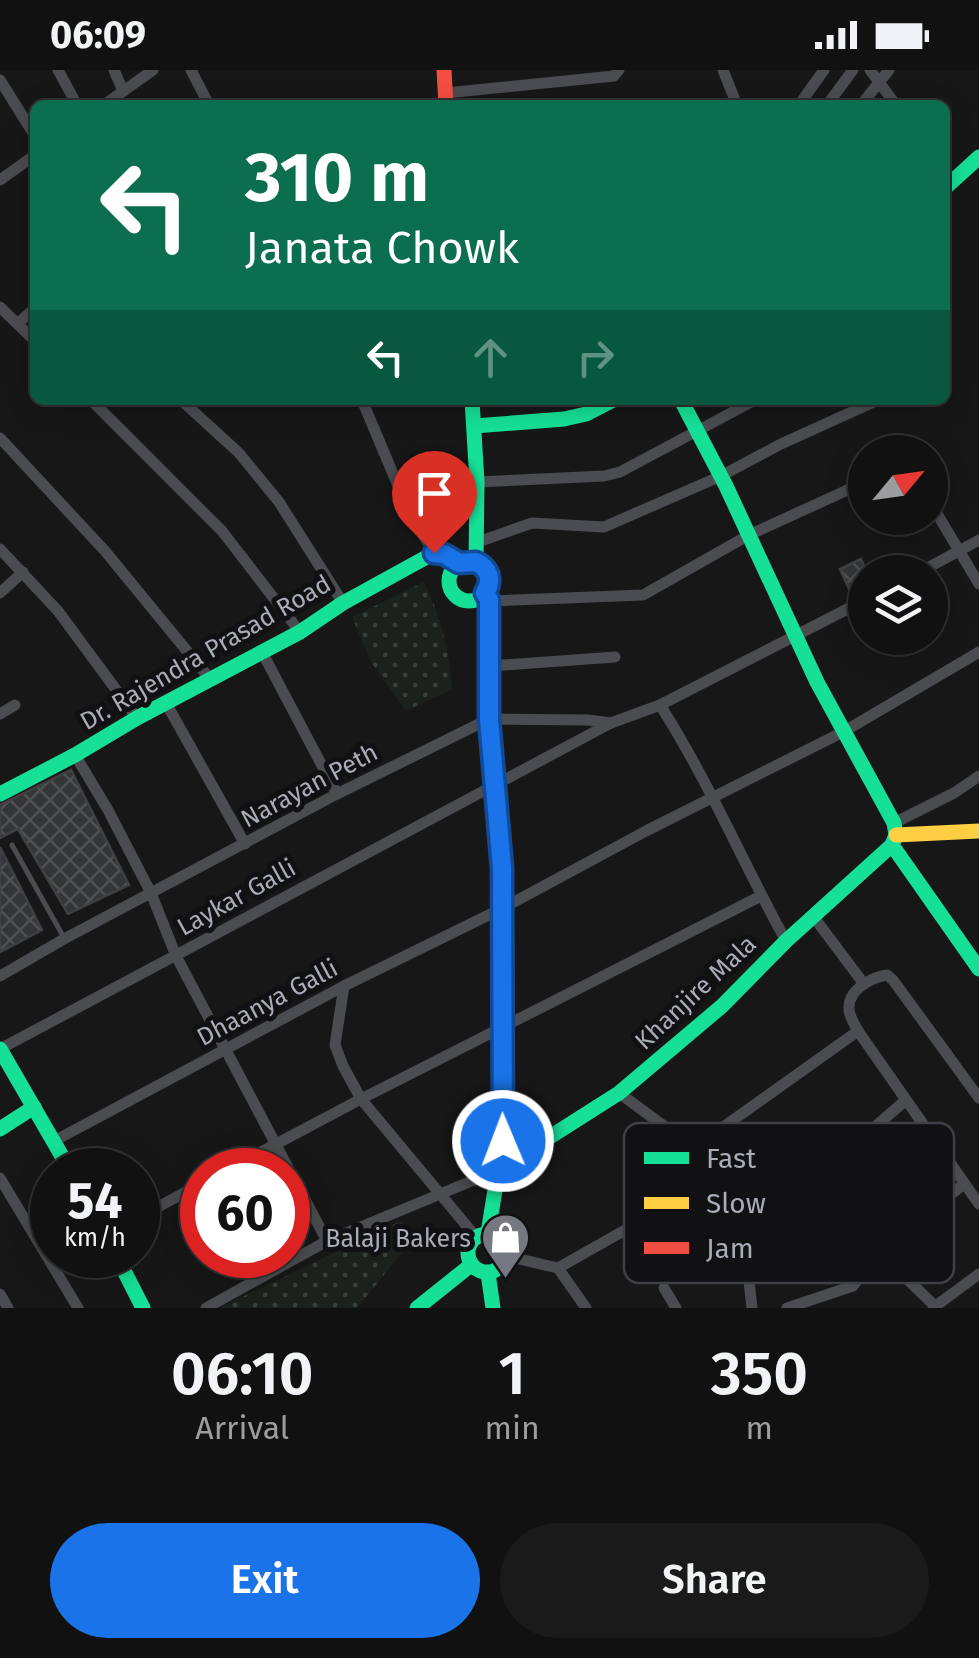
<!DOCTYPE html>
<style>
body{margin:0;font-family:"Fira Sans",sans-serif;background:#1a1a1a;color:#f1f3f6;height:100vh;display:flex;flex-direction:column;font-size:38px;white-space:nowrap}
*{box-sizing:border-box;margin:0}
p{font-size:32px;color:#9c9d9f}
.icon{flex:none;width:55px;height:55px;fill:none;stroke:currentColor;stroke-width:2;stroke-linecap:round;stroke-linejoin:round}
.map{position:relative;height:1238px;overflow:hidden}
.drawer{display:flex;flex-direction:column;background:#111;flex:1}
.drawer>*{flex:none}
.hud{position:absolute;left:30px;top:30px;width:920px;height:305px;border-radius:15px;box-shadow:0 5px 25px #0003,0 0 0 2px #303131;background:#0b6e4f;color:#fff;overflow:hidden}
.needle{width:65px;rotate:61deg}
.controls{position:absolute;left:848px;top:365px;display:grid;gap:20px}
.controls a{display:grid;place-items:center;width:100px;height:100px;border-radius:50%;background:#111;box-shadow:0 5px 25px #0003,0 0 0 2px #303131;font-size:50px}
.speed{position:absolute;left:30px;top:1078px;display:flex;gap:20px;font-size:50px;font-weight:700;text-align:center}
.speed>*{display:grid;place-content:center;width:130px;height:130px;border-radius:50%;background:#111;box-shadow:0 5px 25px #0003,0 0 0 2px #303131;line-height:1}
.speed small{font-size:25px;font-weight:400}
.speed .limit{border:15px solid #d22;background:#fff;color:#111}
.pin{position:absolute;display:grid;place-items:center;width:85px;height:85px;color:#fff;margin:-102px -42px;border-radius:50% 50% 50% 0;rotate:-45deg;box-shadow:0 0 10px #0007}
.pin .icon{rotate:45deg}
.me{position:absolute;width:110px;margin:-55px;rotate:359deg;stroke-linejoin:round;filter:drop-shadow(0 0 8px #0008)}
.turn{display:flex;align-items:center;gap:35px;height:210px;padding:0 50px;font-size:45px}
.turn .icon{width:130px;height:130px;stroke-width:2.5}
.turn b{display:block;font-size:70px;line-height:85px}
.lanes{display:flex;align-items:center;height:95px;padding:0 50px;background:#0003;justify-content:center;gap:50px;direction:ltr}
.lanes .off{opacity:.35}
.eta{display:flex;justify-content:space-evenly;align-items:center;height:170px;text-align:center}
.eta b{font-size:60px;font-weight:600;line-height:70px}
.action{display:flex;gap:20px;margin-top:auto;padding:20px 50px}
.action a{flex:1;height:115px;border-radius:60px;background:#1a73e8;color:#fff;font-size:40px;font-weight:600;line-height:115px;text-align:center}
.action a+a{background:#1a1a1a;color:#f1f3f6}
.status{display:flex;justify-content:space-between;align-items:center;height:70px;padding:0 50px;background:#111;direction:ltr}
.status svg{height:28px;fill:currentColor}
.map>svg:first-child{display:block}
.grass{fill:url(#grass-dots)}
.building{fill:url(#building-cross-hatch);stroke:#3f4043;stroke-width:2.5}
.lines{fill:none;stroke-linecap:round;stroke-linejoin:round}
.lane{stroke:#4b4c50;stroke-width:5}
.street{stroke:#4b4c50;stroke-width:11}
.fast{stroke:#16e098;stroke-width:15}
.slow{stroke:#ffcf43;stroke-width:15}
.jam{stroke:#f24e42;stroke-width:15}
.route-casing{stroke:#114b97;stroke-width:25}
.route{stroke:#1a73e8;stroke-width:18}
.labels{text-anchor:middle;stroke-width:10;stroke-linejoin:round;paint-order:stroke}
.street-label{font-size:25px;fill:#a8adb8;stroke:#111113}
.poi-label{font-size:25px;fill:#a8adb8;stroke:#111113;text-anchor:end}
.key{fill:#111113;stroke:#3e4045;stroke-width:2.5}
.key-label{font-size:28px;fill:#a8adb8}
</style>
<div class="status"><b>06:09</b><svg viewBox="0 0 49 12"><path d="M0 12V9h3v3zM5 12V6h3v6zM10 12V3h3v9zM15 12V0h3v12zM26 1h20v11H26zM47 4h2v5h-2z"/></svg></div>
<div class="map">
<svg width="979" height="1238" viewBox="0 0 979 1238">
<defs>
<pattern id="grass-dots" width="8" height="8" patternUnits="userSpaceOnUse" patternTransform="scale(2.5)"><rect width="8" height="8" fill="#1b211c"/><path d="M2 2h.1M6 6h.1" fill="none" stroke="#393f3b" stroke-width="1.8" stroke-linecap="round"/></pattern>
<pattern id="building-cross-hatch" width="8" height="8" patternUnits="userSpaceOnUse" patternTransform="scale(2.5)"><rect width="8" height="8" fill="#343537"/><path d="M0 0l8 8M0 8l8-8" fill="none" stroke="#4f5052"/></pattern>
</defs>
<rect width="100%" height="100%" fill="#171717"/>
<g class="grass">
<path d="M424,512C441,548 449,579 452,619L406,641L371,592L352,547Z"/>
<path d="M401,1151L414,1168L357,1238H219Z"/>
</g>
<g class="building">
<path d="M861,489L865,498V514L850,521L840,499Z"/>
<path d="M71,700L129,815L68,844L18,759L0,768V735Z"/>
<path d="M0,777L42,860L0,882Z"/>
<path d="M52,1136V1171L50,1172L34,1146Z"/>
</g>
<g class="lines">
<path class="lane" d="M12,775L63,866"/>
<g class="street">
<path d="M58,0L77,35"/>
<path d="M114,0L123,21"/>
<path d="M191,0L209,35"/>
<path d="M723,0L737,35"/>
<path d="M870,0L896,35"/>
<path d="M0,10L35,66"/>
<path d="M446,23L614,6L619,0"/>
<path d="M104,35L153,0"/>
<path d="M799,35L824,0"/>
<path d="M827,35L853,0"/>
<path d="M861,35L889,0"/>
<path d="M0,110L35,85"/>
<path d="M0,237L35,271"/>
<path d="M18,253L35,238"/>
<path d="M91,330L222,461L300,562"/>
<path d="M181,330L239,383L279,432L343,533"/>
<path d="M362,330L409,442L434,483"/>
<path d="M0,368L105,481L210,609"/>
<path d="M477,412L604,406L620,402L755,330"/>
<path d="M930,432L979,514"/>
<path d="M478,472L532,453L604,457L721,406L781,374L878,330"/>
<path d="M0,479L58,541L137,648"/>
<path d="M920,502L979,470"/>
<path d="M0,523L23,502"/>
<path d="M489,531L643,525L749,465L865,412"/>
<path d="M262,582L337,724"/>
<path d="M490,596L615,587"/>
<path d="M166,633L245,774"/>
<path d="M660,635C708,710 743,793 786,871"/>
<path d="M0,644L15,635"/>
<path d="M75,685L108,740L151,823L176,886L327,1171"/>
<path d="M894,753L954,723L979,706"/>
<path d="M813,846L864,914"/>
<path d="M0,906L64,869L337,724L489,649L588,650L611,653"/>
<path d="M344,916L335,975L343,996L361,1029L476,1167"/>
<path d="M858,961C854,953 848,945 849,936C850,919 872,907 887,905L893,910L979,1028"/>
<path d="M0,979L611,653L660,635L865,530"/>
<path d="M619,1023L694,1078L725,1097L777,1138L801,1151L879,1182L937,1238"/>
<path d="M54,1071L344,916L503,838L646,761L843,662L979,582"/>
<path d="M694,1078L858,961L979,1134"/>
<path d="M227,1100L361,1029L761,826"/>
<path d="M0,1108L78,1238"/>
<path d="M138,1148L202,1113"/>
<path d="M801,1151L840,1094L862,1068L906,1030"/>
<path d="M506,1186L558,1198L586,1238"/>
<path d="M558,1198L664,1138L725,1097"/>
<path d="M664,1218L676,1238"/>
<path d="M0,1224L8,1238"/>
<path d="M206,1238L327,1171L498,1100"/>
<path d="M752,1238L748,1202L752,1184L777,1138"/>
<path d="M787,1238L853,1216L879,1182L964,1114"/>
<path d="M933,1238L979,1204"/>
</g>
<g class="fast">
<path d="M945,118L979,87"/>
<path d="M472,330L477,412L476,492"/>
<path d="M474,356L564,349L586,344L613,330"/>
<circle cx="469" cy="511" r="20"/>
<path d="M485,523L489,531V649L502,798L503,1071L488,1163"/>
<path d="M0,724L75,685L137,648L300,562L343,533L434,483L444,484L459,493"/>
<path d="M892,775L979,899"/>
<path d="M0,979L70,1100"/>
<path d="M0,1059L34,1037"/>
<path d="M498,1100L619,1023L722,936L786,871L892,775L896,765L894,753L817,612L726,416L681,330"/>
<circle cx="487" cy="1183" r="19"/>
<path d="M116,1185L143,1238"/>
<path d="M488,1203L493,1238"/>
<path d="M417,1238L471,1195"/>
</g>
<path class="slow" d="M896,765L979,761"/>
<path class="jam" d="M444,0L446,35"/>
</g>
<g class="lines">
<defs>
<path id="route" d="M434,483L444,484L459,493L476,492C489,498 493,510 485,523L489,530V649L502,798L503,1071"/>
</defs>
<use href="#route" class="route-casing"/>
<use href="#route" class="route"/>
</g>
<defs>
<symbol id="shop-pin" viewBox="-11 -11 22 30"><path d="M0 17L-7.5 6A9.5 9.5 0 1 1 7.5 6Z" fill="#757880" stroke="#111113"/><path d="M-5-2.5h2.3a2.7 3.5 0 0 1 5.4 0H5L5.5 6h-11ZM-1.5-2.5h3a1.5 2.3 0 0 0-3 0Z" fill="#fff"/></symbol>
</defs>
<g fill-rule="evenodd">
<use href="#shop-pin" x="478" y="1140" width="55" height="75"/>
</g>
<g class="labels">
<g class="street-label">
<text transform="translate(205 582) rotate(-30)" y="9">Dr. Rajendra Prasad Road</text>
<text transform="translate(309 715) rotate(-28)" y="9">Narayan Peth</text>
<text transform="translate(236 827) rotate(-29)" y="9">Laykar Galli</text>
<text transform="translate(695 922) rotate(-43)" y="9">Khanjire Mala</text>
<text transform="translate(267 932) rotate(-28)" y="9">Dhaanya Galli</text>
</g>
<g class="poi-label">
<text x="471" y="1177">Balaji Bakers</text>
</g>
</g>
<rect x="624" y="1053" width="330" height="160" rx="15" class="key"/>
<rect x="644" y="1082" width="45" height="12" fill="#16e098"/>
<rect x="644" y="1127" width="45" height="12" fill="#ffcf43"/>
<rect x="644" y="1172" width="45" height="12" fill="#f24e42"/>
<g class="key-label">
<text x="706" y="1098">Fast</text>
<text x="706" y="1143">Slow</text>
<text x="706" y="1188">Jam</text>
</g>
</svg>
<div class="controls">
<a><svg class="needle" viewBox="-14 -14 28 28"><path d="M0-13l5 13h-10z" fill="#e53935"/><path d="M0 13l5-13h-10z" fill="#9c9d9f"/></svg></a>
<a><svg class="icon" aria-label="layers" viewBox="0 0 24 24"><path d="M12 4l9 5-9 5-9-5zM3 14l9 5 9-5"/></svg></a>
</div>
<div class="speed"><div>54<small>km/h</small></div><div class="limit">60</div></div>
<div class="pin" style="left:434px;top:483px;background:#d93025"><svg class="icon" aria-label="arrive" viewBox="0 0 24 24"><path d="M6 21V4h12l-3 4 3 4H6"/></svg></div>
<svg class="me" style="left:503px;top:1071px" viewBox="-20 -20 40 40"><circle r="17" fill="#1a73e8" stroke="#fff" stroke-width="3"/><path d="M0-11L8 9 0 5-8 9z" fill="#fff"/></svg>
<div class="hud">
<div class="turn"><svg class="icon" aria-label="left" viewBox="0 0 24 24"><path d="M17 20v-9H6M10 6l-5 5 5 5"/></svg><div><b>310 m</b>Janata Chowk</div></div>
<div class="lanes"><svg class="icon" aria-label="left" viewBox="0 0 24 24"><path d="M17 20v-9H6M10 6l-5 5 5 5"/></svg><svg class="icon off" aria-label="ahead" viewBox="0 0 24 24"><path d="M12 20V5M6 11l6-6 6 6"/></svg><svg class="icon off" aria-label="right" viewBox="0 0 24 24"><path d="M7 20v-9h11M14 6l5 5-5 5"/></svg></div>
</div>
</div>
<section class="drawer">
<div class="eta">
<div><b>06:10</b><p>Arrival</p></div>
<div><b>1</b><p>min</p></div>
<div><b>350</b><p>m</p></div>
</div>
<div class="action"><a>Exit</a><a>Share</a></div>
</section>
